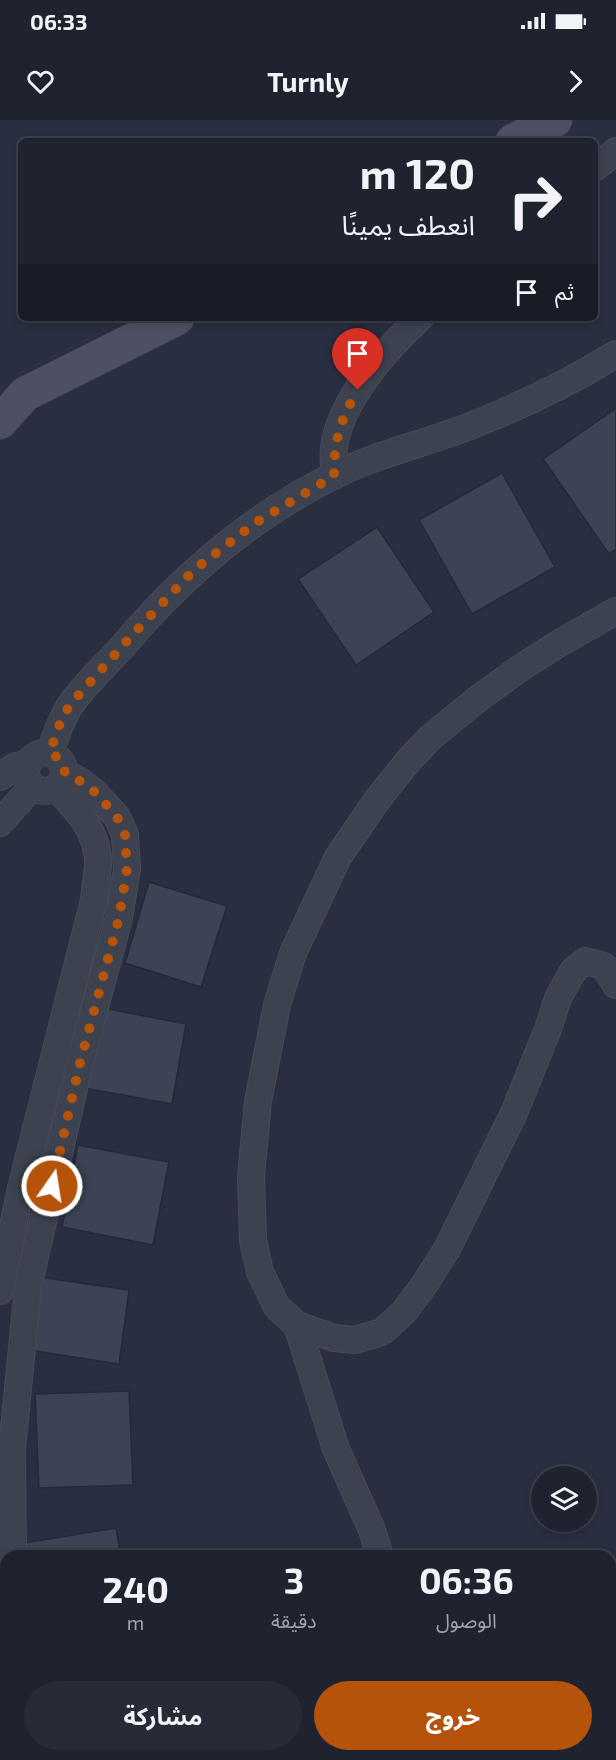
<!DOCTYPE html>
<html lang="ar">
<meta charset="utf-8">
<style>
body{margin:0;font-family:"Exo 2","Noto Sans Arabic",sans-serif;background:#272b38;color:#f1f3f6;direction:rtl;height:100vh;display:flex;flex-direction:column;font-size:22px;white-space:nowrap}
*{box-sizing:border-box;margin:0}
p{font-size:20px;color:#a1a4ab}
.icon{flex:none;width:33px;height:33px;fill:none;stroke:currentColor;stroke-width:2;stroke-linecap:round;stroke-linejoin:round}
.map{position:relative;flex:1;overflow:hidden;direction:ltr}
.details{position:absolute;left:0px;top:1430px;width:616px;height:212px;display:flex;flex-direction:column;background:#1f2330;border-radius:18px 18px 0 0;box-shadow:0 3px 9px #0003,0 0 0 2px #3c404c;direction:rtl}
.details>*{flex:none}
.guide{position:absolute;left:18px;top:18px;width:580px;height:183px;border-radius:9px;box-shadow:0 3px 9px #0003,0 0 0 2px #3c404c;direction:rtl;background:#1f2330;color:#f1f3f6;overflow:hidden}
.tools{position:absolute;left:531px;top:1346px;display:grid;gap:12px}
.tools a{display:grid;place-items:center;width:66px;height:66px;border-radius:50%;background:#1f2330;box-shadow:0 3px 9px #0003,0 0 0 2px #3c404c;font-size:30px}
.pin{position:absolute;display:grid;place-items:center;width:51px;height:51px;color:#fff;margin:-62px -26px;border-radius:50% 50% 50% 0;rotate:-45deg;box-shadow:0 0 6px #0007}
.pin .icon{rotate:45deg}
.me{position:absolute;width:66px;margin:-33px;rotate:13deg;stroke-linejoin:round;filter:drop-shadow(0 0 4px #0008)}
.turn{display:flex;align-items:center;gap:21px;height:126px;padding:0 24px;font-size:27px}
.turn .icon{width:78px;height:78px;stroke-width:2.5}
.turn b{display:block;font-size:42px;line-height:51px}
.then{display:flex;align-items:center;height:57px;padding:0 24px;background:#0003;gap:12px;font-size:22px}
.eta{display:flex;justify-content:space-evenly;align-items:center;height:102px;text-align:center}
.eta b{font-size:36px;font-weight:700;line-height:42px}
.button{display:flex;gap:12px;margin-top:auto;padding:12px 24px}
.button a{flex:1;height:69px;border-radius:36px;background:#b45309;color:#fff;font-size:24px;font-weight:700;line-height:69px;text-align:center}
.button a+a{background:#272b38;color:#f1f3f6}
.status{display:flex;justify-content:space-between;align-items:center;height:42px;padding:0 30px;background:#1f2330;direction:ltr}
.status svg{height:16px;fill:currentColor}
header{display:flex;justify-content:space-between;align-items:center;height:78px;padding:0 24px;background:#1f2330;font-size:27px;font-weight:700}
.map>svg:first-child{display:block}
.building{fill:#3c4355;stroke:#242937;stroke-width:1.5}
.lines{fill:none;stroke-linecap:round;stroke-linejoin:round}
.street-casing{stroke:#474b59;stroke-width:28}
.secondary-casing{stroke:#474b59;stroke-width:35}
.street{stroke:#3d4250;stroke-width:26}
.secondary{stroke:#4c5062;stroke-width:33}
.route{stroke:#b45309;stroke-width:10;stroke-dasharray:0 18}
</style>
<div class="status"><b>06:33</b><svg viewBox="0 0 49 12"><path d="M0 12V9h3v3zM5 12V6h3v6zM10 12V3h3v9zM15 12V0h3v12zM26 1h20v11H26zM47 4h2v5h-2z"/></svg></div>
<header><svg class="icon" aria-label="forward" viewBox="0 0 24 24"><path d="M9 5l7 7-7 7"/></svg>Turnly<svg class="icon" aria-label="heart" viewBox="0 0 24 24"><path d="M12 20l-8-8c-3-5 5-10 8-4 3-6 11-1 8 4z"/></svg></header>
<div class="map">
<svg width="616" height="1640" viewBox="0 0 616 1640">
<rect width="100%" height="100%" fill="#292f40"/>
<g class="building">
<path d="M616,288V429L609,434L543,339Z"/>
<path d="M502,353L555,447L472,494L419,400Z"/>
<path d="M377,407L434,492L356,545L298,459Z"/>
<path d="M149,762L227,786L201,867L125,843Z"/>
<path d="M98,887L186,904L172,984L84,968Z"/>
<path d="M78,1025L169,1042L153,1125L62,1107Z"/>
<path d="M39,1157L129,1170L119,1244L29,1230Z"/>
<path d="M129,1271L133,1365L39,1368L35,1274Z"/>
<path d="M116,1408L121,1436H27L24,1423Z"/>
<path d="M168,1635H212L216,1640H163Z"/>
</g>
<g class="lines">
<defs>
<g id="street">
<path d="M596,47L616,31"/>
<path d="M334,356C334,347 333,337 334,328C339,282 387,228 420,198"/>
<path d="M616,491L558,524L519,549L479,578L431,617L409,640L377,680L338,737L293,833L277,885L258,981L251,1056L253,1120L260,1152L277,1187L297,1205L334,1218L355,1220L382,1212L404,1192L424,1165L447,1129L514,993L548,909L558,878L573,851L585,841L604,846L616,865"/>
<circle cx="45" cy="652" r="19"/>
<path d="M50,633C55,617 60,602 69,587C83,566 106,545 123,526C182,456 251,397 333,356C375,335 422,324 465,308C517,288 569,263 616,234"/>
<path d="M0,657L14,647L28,643"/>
<path d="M0,703L32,667"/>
<path d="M0,1171L20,1072L94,780C95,767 98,754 98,742C98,712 76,688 56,668"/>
<path d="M297,1205L336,1329L372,1410L380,1436"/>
<path d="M13,1436L12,1329L28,1167L80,943L119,798L127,749L125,715L117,697L95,673L80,661L65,653"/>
<path d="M0,1554L6,1552"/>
<path d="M0,1612L6,1609"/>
<path d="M51,1635L56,1640"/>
<path d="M89,1635L93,1640"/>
<path d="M406,1635V1640"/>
</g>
<g id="secondary">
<path d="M513,21L555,0"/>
<path d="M0,302L25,274L177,198"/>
</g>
</defs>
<use href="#street" class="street-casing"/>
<use href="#secondary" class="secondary-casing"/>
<use href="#street" class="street"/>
<use href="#secondary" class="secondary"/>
</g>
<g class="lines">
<path class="route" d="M52,1066L80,943L119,798L127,749L125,715L117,697L95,672L80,661L65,653C63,643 60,638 50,633L58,608L69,586L133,514L194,450L255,403L334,356C334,320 340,300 358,270"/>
</g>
</svg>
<div class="tools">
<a><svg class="icon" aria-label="layers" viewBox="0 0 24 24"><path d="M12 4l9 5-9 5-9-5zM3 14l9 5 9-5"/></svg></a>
</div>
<div class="pin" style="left:358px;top:270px;background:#d93025"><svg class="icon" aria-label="arrive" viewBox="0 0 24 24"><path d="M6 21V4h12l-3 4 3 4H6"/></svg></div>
<svg class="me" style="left:52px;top:1066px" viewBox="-20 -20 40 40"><circle r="17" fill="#b45309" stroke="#fff" stroke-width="3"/><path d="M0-11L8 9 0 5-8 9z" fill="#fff"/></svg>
<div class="guide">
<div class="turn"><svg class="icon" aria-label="right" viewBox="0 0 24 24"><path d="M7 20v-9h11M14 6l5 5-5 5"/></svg><div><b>120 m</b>انعطف يمينًا</div></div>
<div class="then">ثم<svg class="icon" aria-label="arrive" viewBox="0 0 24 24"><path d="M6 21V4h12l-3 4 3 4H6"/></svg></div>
</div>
<section class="details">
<div class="eta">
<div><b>06:36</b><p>الوصول</p></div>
<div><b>3</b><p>دقيقة</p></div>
<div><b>240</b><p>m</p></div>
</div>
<div class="button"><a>خروج</a><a>مشاركة</a></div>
</section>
</div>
